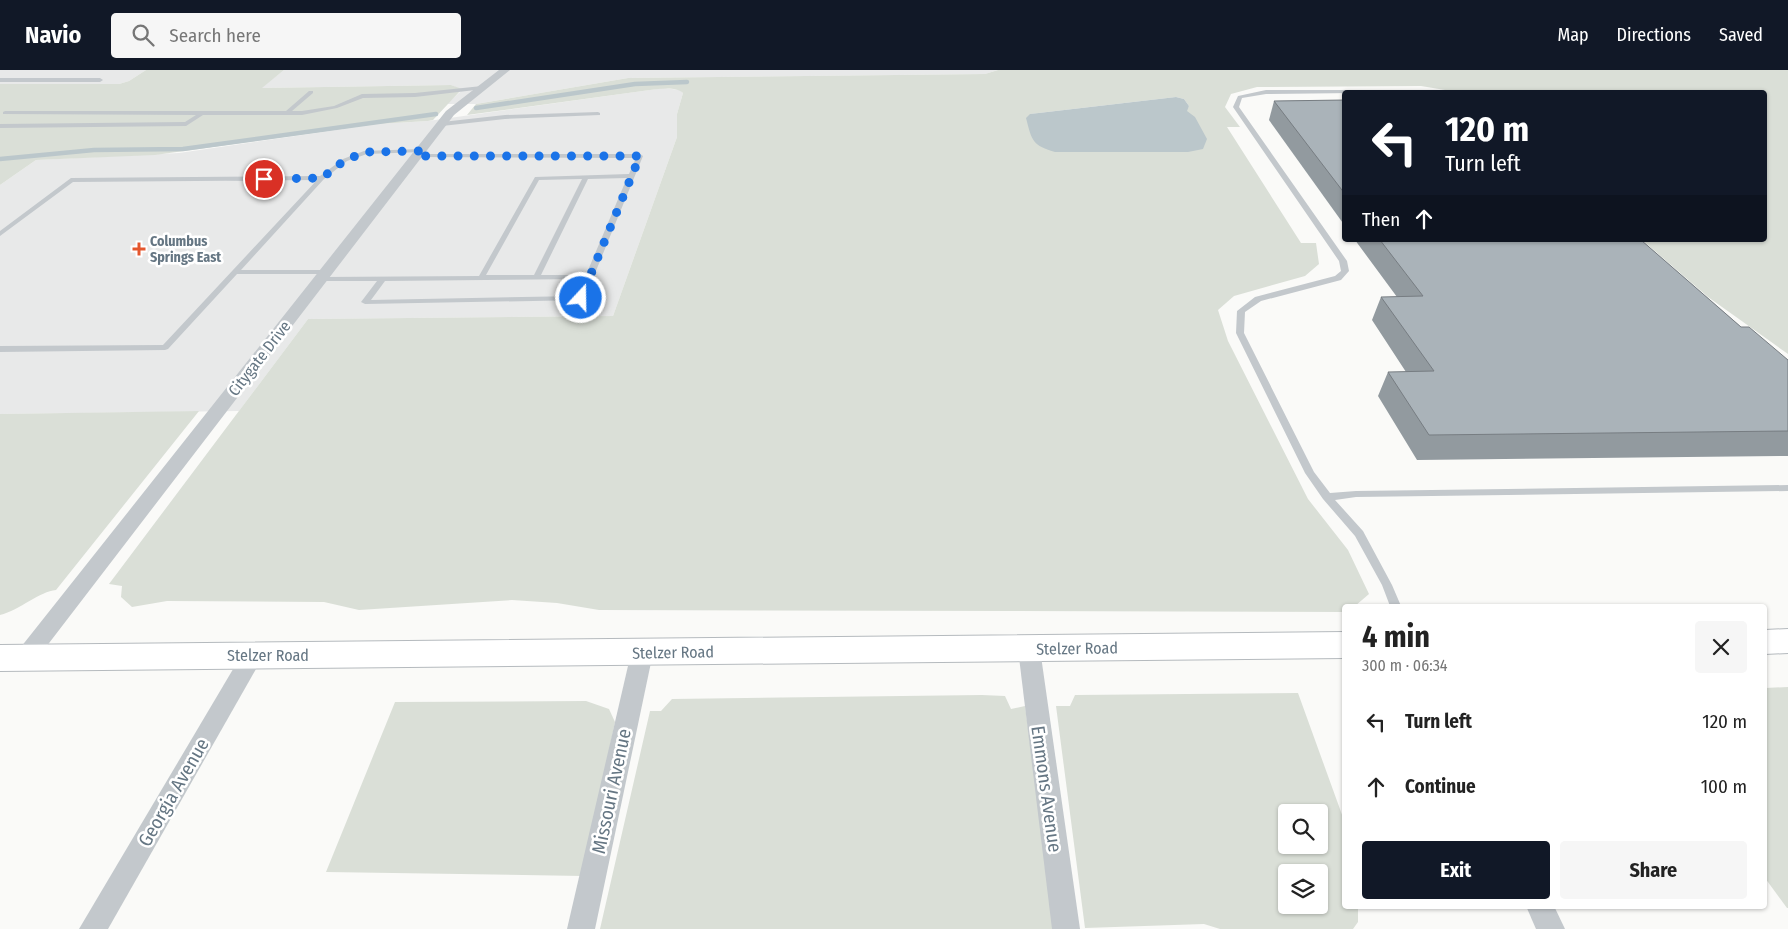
<!DOCTYPE html>
<meta charset="utf-8">
<style>
body{margin:0;font-family:"Fira Sans Condensed",sans-serif;background:#f6f6f6;color:#222;height:100vh;display:flex;flex-direction:column;font-size:19px;white-space:nowrap}
*{box-sizing:border-box;margin:0}
p{font-size:16px;color:#767676}
.icon{flex:none;width:28px;height:28px;fill:none;stroke:currentColor;stroke-width:2;stroke-linecap:round;stroke-linejoin:round}
.map{position:relative;flex:1;overflow:hidden}
.side{position:absolute;left:1342px;top:534px;width:425px;height:305px;display:flex;flex-direction:column;background:#fff;border-radius:5px;box-shadow:0 1px 4px #0004}
.side>*{flex:none}
.banner{position:absolute;left:1342px;top:20px;width:425px;height:152px;border-radius:5px;box-shadow:0 1px 4px #0004;background:#111827;color:#fff;overflow:hidden}
.buttons{position:absolute;left:1278px;top:734px;display:grid;gap:10px}
.buttons a{display:grid;place-items:center;width:50px;height:50px;border-radius:5px;background:#fff;box-shadow:0 1px 4px #0004;font-size:25px}
.pin{position:absolute;display:grid;place-items:center;width:42px;height:42px;color:#fff;margin:-21px;border:2px solid #fff;border-radius:50%;box-shadow:0 1px 5px #0007}
.me{position:absolute;width:55px;margin:-28px;rotate:21deg;stroke-linejoin:round;filter:drop-shadow(0 0 4px #0008)}
.turn{display:flex;align-items:center;gap:18px;height:105px;padding:0 20px;font-size:22px}
.turn .icon{width:65px;height:65px;stroke-width:2.5}
.turn b{display:block;font-size:35px;line-height:42px}
.then{display:flex;align-items:center;height:48px;padding:0 20px;background:#0003;gap:10px;font-size:19px}
.round{display:grid;place-items:center;flex:none;width:52px;height:52px;border-radius:5px;background:#f6f6f6}
.summary{display:flex;align-items:center;justify-content:space-between;height:85px;padding:0 20px}
h1{font-size:30px;font-weight:700;line-height:38px}
.action{display:flex;gap:10px;margin-top:auto;padding:10px 20px}
.action a{flex:1;height:58px;border-radius:5px;background:#111827;color:#fff;font-size:20px;font-weight:700;line-height:58px;text-align:center}
.action a+a{background:#f6f6f6;color:#222}
ul{padding:0;list-style:none}
li{display:flex;align-items:center;gap:15px;height:65px;padding:0 20px}
li div{flex:1}
li b{display:block;font-size:19px}
li em{font-style:normal}
header{display:flex;align-items:center;gap:30px;box-sizing:border-box;height:70px;padding:0 25px;background:#111827;color:#fff}
header strong{font-size:24px}
nav{display:flex;gap:28px;margin-inline-start:auto;font-size:18px}
.search{width:350px;height:45px;background:#f6f6f6;display:flex;align-items:center;gap:12px;box-sizing:border-box;padding:0 18px;border-radius:5px;color:#767676;font-size:19px}
.map>svg:first-child{display:block}
.built{fill:#e8e9e9}
.green{fill:#dadfd7;fill-rule:evenodd}
.water{fill:#bbc7cb}
.lines{fill:none;stroke-linecap:round;stroke-linejoin:round}
.stream{stroke:#bbc7cb;stroke-width:4.5}
.primary-casing{stroke:#b5babe;stroke-width:2}
.service{fill:#c3c8cc;fill-rule:evenodd}
.minor{fill:#c3c8cc;fill-rule:evenodd}
.primary{fill:#fff;fill-rule:evenodd}
.wall{fill:#929a9f}
.building{fill:#aab3b9;stroke:#777d82}
.route{stroke:#1a73e8;stroke-width:9;stroke-dasharray:0 16.2}
.poi-dot{fill:#e4572e;stroke:#fff;stroke-width:2}
.labels{text-anchor:middle;stroke-width:5;stroke-linejoin:round;paint-order:stroke}
.far-poi-label{font-size:14px;font-weight:bold;fill:#657683;stroke:#fff;text-anchor:start}
.street-label{font-size:16px;fill:#657683;stroke:#fff}
.near-street-label{font-size:19px;fill:#657683;stroke:#fff}
</style>
<header>
<strong>Navio</strong>
<div class="search"><svg class="icon" aria-label="search" viewBox="0 0 24 24"><circle cx="10" cy="10" r="6"/><path d="M15 15l6 6"/></svg>Search here</div>
<nav><a>Map</a><a>Directions</a><a>Saved</a></nav>
</header>
<div class="map">
<svg width="1788" height="859" viewBox="0 0 1788 859">
<rect width="100%" height="100%" fill="#fafaf8"/>
<g class="built">
<path d="M0,0H146L129,11L119,14H0Z"/>
<path d="M284,0H998L985,4L628,8L476,34H447L462,20L451,15L261,18Z"/>
<path d="M664,18L680,20L683,23L677,44V67L613,246L308,249L239,341L0,344V115L36,90L179,83L378,54L428,51Z"/>
</g>
<g class="green">
<path d="M146,0H284L262,18L451,15L462,19L433,50L428,51L378,54L155,85L36,90L0,115V14H119L129,11Z"/>
<path d="M998,0H1788V284L1708,227L1642,170H1765V22H1457L1421,16L1257,17L1231,24L1225,37L1240,57H1227L1301,173H1316L1319,194L1305,206L1234,226L1218,240L1228,271L1308,429L1348,480L1369,524L1355,536H1345V542L599,540L557,533L512,530L359,540L324,532L167,531L132,537L121,527L122,516L109,514L308,249L613,246L677,67V44L683,23C675,16 660,19 650,20L467,45L476,34L628,8L985,4ZM1176,27L1184,29L1189,36L1186,41L1030,44Z"/>
<path d="M199,341L56,520C40,521 20,540 0,545V344Z"/>
<path d="M1788,617V838H1787L1765,808V618Z"/>
<path d="M1298,623L1345,753V836H1358V852L1353,859H1220L1204,854L1085,858L1056,636H1070L1075,625ZM1286,742H1319V775H1286ZM1286,802H1319V835H1286Z"/>
<path d="M982,625L1005,626L1011,639L1025,636L1055,859H600L650,641H661L672,629Z"/>
<path d="M586,631L609,639L615,652L583,806L326,802L395,632Z"/>
</g>
<path class="water" d="M1176,27L1184,29L1189,36L1187,41L1195,47L1207,69L1203,79L1188,82H1055C1032,75 1032,71 1026,48L1030,44Z"/>
<g class="lines">
<g class="stream">
<path d="M476,38L635,14L687,12"/>
<path d="M0,89L94,80L183,79L436,44"/>
</g>
<defs>
<g id="primary">
<path d="M1788,559V583L1765,584V560Z"/>
<path d="M1345,562V588L0,601V575Z"/>
</g>
</defs>
<use href="#primary" class="primary-casing"/>
<g class="service">
<path d="M0,8H100L103,10L100,12H0Z"/>
<path d="M482,16L484,17V19L415,27L363,28L337,38L302,45H203L186,56L0,58V54L185,52L196,45L3,44V42L5,41H286L309,21H313V23L292,41H302L334,36L362,24L415,23Z"/>
<path d="M1266,20H1435L1438,22L1266,24L1242,28L1239,37L1347,191L1349,201L1341,210L1261,231L1245,242L1244,263L1314,402L1330,423L1356,421L1788,415V421L1356,427L1335,430L1363,461L1392,515L1401,536H1390L1382,515L1355,466L1323,429L1305,403L1236,263L1237,241L1255,227L1335,206L1341,201L1339,191L1233,37L1238,26Z"/>
<path d="M598,42L600,43V45L505,49L442,56L439,54L442,52L505,45Z"/>
<path d="M420,79L422,80V82L367,84L347,91L324,109L241,200H329V204H237L168,279L165,280L0,282V276L163,275L317,110L73,112L0,166V161L71,108L320,106L343,89L364,81Z"/>
<path d="M417,84H640L643,86L584,230L365,234L361,232L377,211H318L317,209L321,207L479,206L535,107L629,104L636,88L415,87L414,86ZM627,108L586,205H541L588,109ZM582,109L534,205H486L539,110ZM584,209L578,226L371,230L385,211Z"/>
</g>
<g class="minor">
<path d="M499,0H510L454,45L33,594L25,597L17,594L14,588L17,582L446,41Z"/>
<path d="M1029,570L1037,573L1040,579L1080,859H1052L1018,579L1021,573Z"/>
<path d="M642,574L650,577L653,583L595,859H567L631,583L634,577Z"/>
<path d="M253,576L261,579L264,585L108,859H79L245,579Z"/>
<path d="M1526,836H1554L1565,859H1536Z"/>
</g>
<use href="#primary" class="primary"/>
</g>
<g class="wall">
<path d="M1345,30V156L1269,50L1274,31Z"/>
<path d="M1355,170H1641L1741,257L1788,290V386L1417,390L1378,326L1388,302H1406L1372,250L1381,227H1397Z"/>
</g>
<g class="building">
<path d="M1345,30V124L1274,31Z"/>
<path d="M1380,170H1641L1741,257H1749L1788,290V361L1429,365L1388,302L1434,301L1381,227L1423,226Z"/>
</g>
<g class="lines">
<path class="route" d="M264,109L322,108L345,90L366,82L420,81L417,86H640L581,228"/>
</g>
<path class="poi-dot" d="M136.5 171.5h5v5h5v5h-5v5h-5v-5h-5v-5h5z"/>
<g class="labels">
<g class="far-poi-label">
<text x="150" y="176">Columbus<tspan x="150" dy="16">Springs East</tspan></text>
</g>
<g class="street-label">
<text transform="translate(259 288) rotate(-52)" y="6">Citygate Drive</text>
<text transform="translate(1077 578) rotate(-1)" y="6">Stelzer Road</text>
<text transform="translate(673 582) rotate(-1)" y="6">Stelzer Road</text>
<text x="268" y="591">Stelzer Road</text>
</g>
<g class="near-street-label">
<text transform="translate(1047 719) rotate(82)" y="7">Emmons Avenue</text>
<text transform="translate(611 721) rotate(-78)" y="7">Missouri Avenue</text>
<text transform="translate(173 722) rotate(-60)" y="7">Georgia Avenue</text>
</g>
</g>
</svg>
<div class="buttons">
<a><svg class="icon" aria-label="search" viewBox="0 0 24 24"><circle cx="10" cy="10" r="6"/><path d="M15 15l6 6"/></svg></a>
<a><svg class="icon" aria-label="layers" viewBox="0 0 24 24"><path d="M12 4l9 5-9 5-9-5zM3 14l9 5 9-5"/></svg></a>
</div>
<div class="pin" style="left:264px;top:109px;background:#d93025"><svg class="icon" aria-label="arrive" viewBox="0 0 24 24"><path d="M6 21V4h12l-3 4 3 4H6"/></svg></div>
<svg class="me" style="left:581px;top:228px" viewBox="-20 -20 40 40"><circle r="17" fill="#1a73e8" stroke="#fff" stroke-width="3"/><path d="M0-11L8 9 0 5-8 9z" fill="#fff"/></svg>
<div class="banner">
<div class="turn"><svg class="icon" aria-label="left" viewBox="0 0 24 24"><path d="M17 20v-9H6M10 6l-5 5 5 5"/></svg><div><b>120 m</b>Turn left</div></div>
<div class="then">Then<svg class="icon" aria-label="ahead" viewBox="0 0 24 24"><path d="M12 20V5M6 11l6-6 6 6"/></svg></div>
</div>
<section class="side">
<div class="summary"><div><h1>4 min</h1><p>300 m · 06:34</p></div><a class="round"><svg class="icon" aria-label="close" viewBox="0 0 24 24"><path d="M6 6l12 12M18 6L6 18"/></svg></a></div>
<ul>
<li><svg class="icon" aria-label="left" viewBox="0 0 24 24"><path d="M17 20v-9H6M10 6l-5 5 5 5"/></svg><div><b>Turn left</b></div><em>120 m</em></li>
<li><svg class="icon" aria-label="ahead" viewBox="0 0 24 24"><path d="M12 20V5M6 11l6-6 6 6"/></svg><div><b>Continue</b></div><em>100 m</em></li>
</ul>
<div class="action"><a>Exit</a><a>Share</a></div>
</section>
</div>
